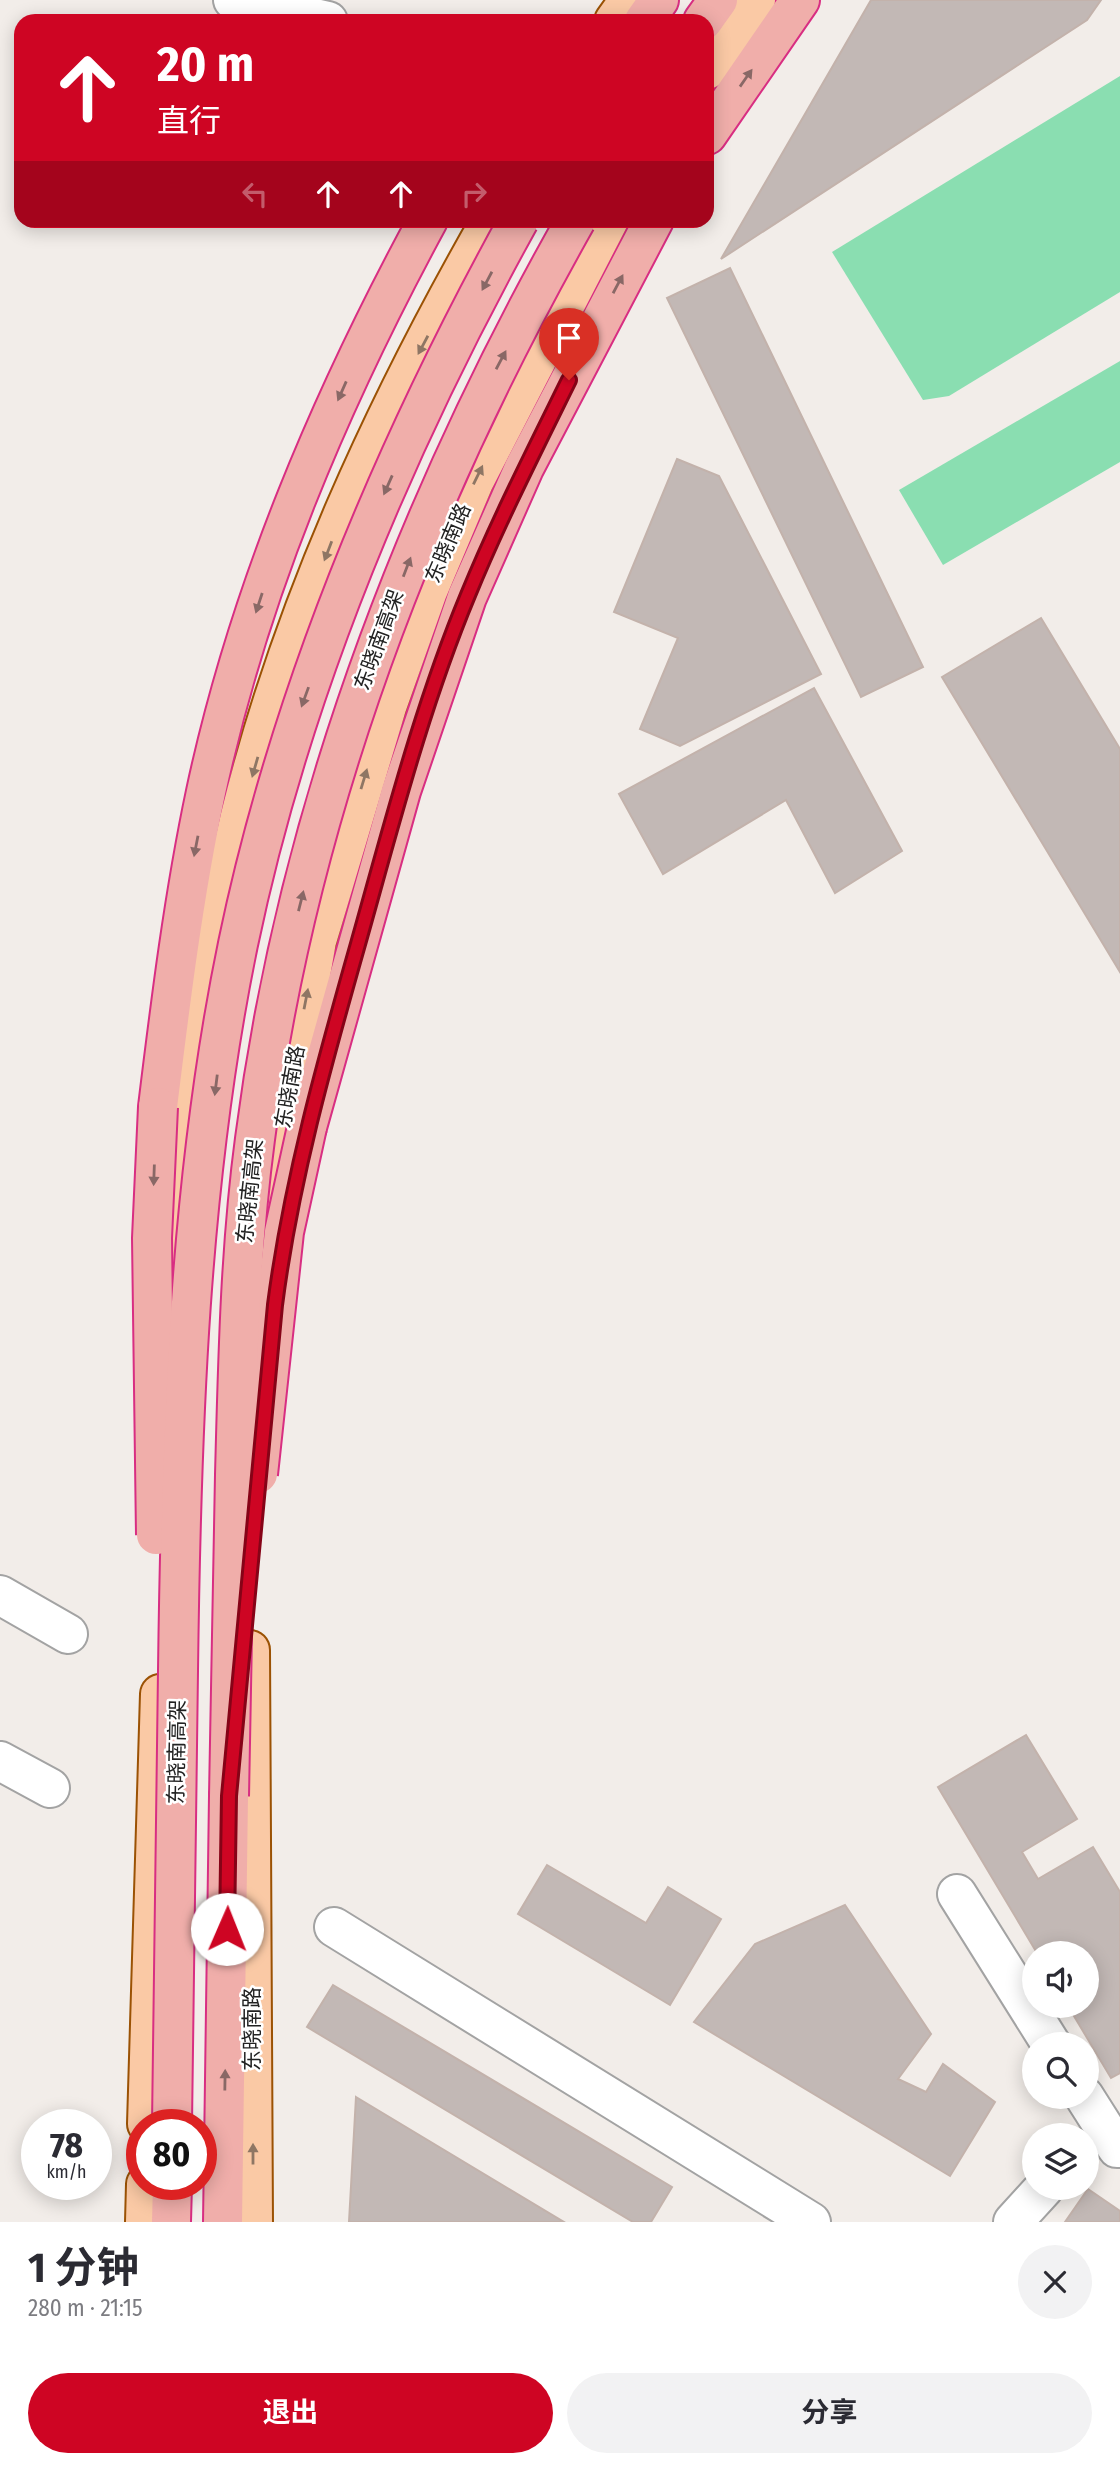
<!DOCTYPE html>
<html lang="zh">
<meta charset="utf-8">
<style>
body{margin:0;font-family:"Fira Sans Condensed","Noto Sans SC",sans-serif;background:#f2f2f3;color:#2b2b33;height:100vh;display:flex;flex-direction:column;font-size:26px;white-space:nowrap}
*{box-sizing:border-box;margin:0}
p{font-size:23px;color:#7c7c81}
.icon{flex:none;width:38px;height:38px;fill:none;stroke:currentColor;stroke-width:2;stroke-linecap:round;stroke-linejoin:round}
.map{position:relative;height:2222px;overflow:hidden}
.side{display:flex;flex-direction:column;background:#fff;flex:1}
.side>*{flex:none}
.top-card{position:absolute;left:14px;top:14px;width:700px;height:214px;border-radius:21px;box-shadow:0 4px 18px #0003;background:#ce0523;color:#fff;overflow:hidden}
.controls{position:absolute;left:1022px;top:1941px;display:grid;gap:14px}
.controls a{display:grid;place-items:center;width:77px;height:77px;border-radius:50%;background:#fff;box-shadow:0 4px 18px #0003;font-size:35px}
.speed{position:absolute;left:21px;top:2109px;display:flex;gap:14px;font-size:35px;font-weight:700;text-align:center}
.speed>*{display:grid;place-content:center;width:91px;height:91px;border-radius:50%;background:#fff;box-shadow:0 4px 18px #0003;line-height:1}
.speed small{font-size:18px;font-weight:400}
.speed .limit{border:10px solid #d22;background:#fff;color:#111}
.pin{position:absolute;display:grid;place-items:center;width:60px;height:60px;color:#fff;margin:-72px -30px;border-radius:50% 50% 50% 0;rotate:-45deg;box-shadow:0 0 7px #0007}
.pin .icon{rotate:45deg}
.me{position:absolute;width:77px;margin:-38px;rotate:1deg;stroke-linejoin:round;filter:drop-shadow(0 0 5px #0008)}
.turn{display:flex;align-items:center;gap:24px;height:147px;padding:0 28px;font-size:32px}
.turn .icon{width:91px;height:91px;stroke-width:2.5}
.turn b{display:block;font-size:49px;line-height:60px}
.lanes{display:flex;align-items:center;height:66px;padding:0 28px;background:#0003;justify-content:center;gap:35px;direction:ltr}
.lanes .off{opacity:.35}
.round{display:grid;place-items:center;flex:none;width:74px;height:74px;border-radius:37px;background:#f2f2f3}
.headline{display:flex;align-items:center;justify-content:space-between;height:119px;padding:0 28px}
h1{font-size:42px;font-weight:700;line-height:52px}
.cta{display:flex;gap:14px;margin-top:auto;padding:14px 28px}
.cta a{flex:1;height:80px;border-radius:42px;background:#ce0523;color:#fff;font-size:28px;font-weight:700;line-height:80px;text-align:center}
.cta a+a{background:#f2f2f3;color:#2b2b33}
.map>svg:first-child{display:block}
.pitch{fill:#8adeb1}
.building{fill:#c2b8b5;stroke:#c3b2ab;stroke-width:2}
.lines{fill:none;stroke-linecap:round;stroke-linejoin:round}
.minor-casing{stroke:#a3a3a3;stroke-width:42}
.primary-casing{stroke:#9b5204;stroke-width:42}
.trunk-casing{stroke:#d82e82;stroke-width:42}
.minor{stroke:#fff;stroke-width:38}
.primary{stroke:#fac9a5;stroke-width:38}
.trunk{stroke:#f0aeaa;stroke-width:38}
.trunk-bridge-casing{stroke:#d82e82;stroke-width:42;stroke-linecap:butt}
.trunk-bridge{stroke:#f0aeaa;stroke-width:38}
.oneway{fill:#896866}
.oneway2{fill:#8e7664}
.route-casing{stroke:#860317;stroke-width:18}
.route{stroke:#ce0523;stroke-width:12}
.labels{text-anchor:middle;stroke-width:5;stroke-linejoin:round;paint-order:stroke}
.street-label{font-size:21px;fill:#222;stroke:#fff}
</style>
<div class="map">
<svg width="1120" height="2222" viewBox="0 0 1120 2222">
<rect width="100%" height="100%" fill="#f2ede9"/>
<g class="pitch">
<path d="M1120,76V292L949,396L923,400L832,252Z"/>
<path d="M1120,361V462L943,565L899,490Z"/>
</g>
<g class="building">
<path d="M871,0H1101L1087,20L721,259Z"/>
<path d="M730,268L923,667L861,697L667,298Z"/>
<path d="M677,459L719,476L821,674L680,746L640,729L678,638L614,612Z"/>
<path d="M1041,618L1120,749V972L942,677Z"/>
<path d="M814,688L902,851L835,893L786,800L663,874L619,794Z"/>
<path d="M1026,1735L1077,1819L1022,1852L1038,1879L1093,1847L1120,1892V2073L1111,2078L1068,2006H1087V1953H1037L938,1787Z"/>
<path d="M547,1865L646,1923L668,1887L721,1919L670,2005L518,1914Z"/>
<path d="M845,1905L931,2034L898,2079L926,2092L943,2064L995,2102L950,2176L694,2022L755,1944Z"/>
<path d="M333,1985L672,2187L651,2222H633L307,2027Z"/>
<path d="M356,2097L564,2222H349Z"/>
<path d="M1088,2189L1120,2211V2222H1065Z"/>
</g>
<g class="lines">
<defs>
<g id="minor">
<path d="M233,0L328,21"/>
<path d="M0,1595L68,1634"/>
<path d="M0,1761L50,1788"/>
<path d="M957,1894L1051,2044"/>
<path d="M334,1927L811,2222"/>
<path d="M1084,2096L1117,2148H1120"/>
<path d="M1013,2222L1044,2188"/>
</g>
<g id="primary">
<path d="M614,21L629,0"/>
<path d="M707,70L756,0"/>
<path d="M264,1258L269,1213L317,941L387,707L428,591L474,482L609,220"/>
<path d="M170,1347C177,1169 198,990 240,816C292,606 384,407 491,220"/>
<path d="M250,1650L253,2222"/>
<path d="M147,2124L160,1694"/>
<path d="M145,2222L146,2184"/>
</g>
<g id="trunk">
<path d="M644,21L659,0"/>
<path d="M703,21L718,0"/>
<path d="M707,135L800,0"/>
<path d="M158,1107C171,1001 184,896 206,792C249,591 330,401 428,220"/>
<path d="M307,1127L401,791L467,597L524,468L654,220"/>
<path d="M171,2222L172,2184"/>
<path d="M223,2222L229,1796"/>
</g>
</defs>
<use href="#minor" class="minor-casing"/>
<use href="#primary" class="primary-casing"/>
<use href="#trunk" class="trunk-casing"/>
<use href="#minor" class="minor"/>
<use href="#primary" class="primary"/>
<use href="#trunk" class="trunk"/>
<defs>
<g id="trunk-bridge">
<path d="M258,1474L284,1232L307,1127"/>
<path d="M156,1535L152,1238L158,1107"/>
<path d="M229,1796C231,1689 233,1582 235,1475C238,1363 240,1251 255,1139C297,813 415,505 576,220"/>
<path d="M172,2124C174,1973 176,1822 178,1671C181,1430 189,1181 238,944C291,689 393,448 519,220"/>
</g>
</defs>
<use href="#trunk-bridge" class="trunk-bridge-casing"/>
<use href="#trunk-bridge" class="trunk-bridge"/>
</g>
<defs><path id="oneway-solid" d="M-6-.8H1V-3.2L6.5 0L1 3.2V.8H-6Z" transform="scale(1.75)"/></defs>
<g class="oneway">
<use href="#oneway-solid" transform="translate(746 78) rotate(-55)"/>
<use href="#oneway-solid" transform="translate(487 281) rotate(118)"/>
<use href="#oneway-solid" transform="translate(618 284) rotate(-62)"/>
<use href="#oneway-solid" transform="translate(501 360) rotate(-62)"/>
<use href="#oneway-solid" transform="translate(342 391) rotate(114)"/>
<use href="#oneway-solid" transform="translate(388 485) rotate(114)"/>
<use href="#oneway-solid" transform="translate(407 567) rotate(-69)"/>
<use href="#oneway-solid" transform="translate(259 603) rotate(108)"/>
<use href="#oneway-solid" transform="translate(305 697) rotate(110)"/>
<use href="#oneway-solid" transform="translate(196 846) rotate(101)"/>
<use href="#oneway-solid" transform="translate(301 901) rotate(-76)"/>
<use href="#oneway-solid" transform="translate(216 1085) rotate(97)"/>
<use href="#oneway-solid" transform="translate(154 1175) rotate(92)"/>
<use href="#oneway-solid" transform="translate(225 2080) rotate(-89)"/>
</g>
<g class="oneway2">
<use href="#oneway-solid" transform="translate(423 345) rotate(118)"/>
<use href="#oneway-solid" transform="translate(478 475) rotate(-64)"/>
<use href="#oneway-solid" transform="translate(328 551) rotate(111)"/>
<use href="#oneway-solid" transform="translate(255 767) rotate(106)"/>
<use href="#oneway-solid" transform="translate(364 779) rotate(-73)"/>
<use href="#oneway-solid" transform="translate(306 999) rotate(-79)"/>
<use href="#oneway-solid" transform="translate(253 2154) rotate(-90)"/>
</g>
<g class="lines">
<defs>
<path id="route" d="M227,1929L229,1796L275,1305C291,1181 324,1064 358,944C391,827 421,708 468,595C498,522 534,451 569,380"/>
</defs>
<use href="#route" class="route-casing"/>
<use href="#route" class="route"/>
</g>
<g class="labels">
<g class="street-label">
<text transform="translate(448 543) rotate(-67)" y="7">东晓南路</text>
<text transform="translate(379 640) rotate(-70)" y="7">东晓南高架</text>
<text transform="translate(290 1087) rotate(-80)" y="7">东晓南路</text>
<text transform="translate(250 1191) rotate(-84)" y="7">东晓南高架</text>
<text transform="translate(177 1752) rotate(-89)" y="7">东晓南高架</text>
<text transform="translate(252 2029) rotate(-90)" y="7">东晓南路</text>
</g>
</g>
</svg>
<div class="controls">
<a><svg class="icon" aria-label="sound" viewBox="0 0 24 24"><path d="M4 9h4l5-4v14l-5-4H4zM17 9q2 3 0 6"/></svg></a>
<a><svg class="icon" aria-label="search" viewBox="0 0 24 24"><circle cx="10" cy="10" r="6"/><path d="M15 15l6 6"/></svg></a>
<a><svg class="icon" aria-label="layers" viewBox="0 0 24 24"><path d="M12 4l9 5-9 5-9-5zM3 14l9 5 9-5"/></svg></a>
</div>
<div class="speed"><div>78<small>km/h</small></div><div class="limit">80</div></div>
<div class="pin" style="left:569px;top:380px;background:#d93025"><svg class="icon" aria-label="arrive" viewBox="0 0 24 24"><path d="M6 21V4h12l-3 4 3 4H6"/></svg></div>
<svg class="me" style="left:227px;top:1929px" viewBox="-20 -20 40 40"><circle r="19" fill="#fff"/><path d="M0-13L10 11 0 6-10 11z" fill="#ce0523"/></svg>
<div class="top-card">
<div class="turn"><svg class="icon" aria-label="ahead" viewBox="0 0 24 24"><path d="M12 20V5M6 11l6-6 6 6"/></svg><div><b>20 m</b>直行</div></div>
<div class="lanes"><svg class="icon off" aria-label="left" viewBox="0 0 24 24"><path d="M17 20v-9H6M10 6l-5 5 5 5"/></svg><svg class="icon" aria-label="ahead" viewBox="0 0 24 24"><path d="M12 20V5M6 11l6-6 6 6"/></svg><svg class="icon" aria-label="ahead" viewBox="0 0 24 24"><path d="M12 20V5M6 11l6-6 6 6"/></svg><svg class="icon off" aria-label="right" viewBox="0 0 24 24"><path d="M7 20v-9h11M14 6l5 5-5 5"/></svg></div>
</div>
</div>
<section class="side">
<div class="headline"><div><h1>1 分钟</h1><p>280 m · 21:15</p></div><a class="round"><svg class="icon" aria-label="close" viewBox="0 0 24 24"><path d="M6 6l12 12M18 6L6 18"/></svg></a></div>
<div class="cta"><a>退出</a><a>分享</a></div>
</section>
